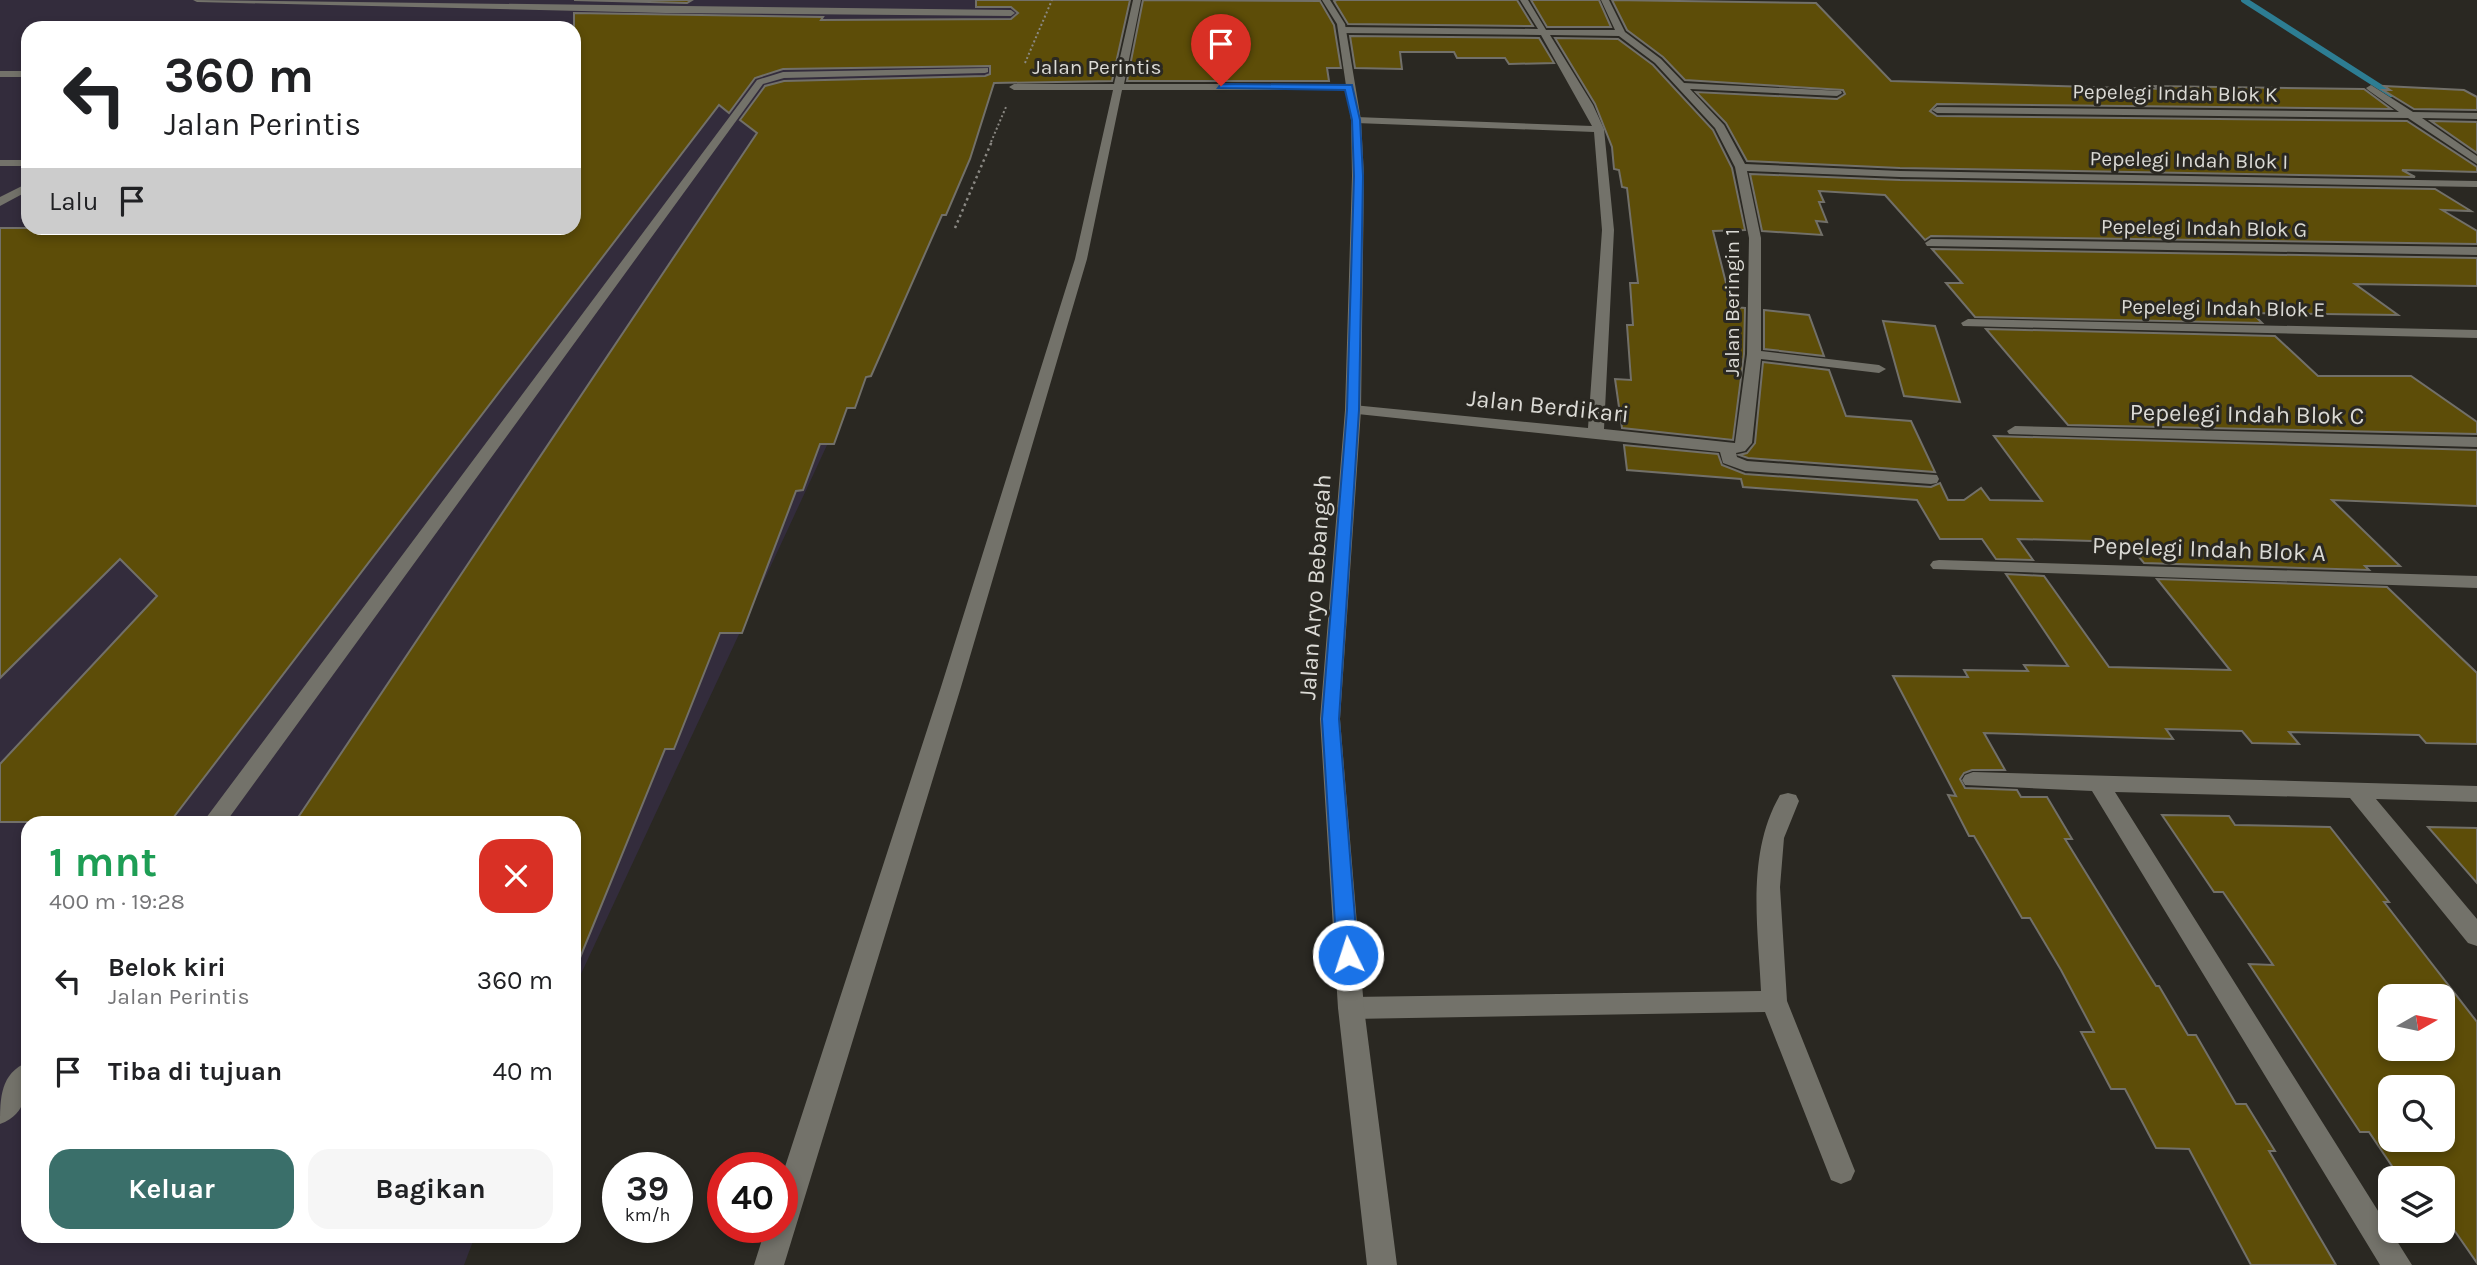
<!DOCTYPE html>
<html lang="id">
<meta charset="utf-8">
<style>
body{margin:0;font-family:Karla,sans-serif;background:#f6f6f6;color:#202124;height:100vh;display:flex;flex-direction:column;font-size:26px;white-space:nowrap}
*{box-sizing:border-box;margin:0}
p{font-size:23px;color:#757577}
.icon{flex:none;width:38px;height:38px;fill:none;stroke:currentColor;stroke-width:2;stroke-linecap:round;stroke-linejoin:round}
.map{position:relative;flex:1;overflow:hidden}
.side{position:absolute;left:21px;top:816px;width:560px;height:427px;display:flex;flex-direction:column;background:#fff;border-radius:21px;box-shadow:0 4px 10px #0003}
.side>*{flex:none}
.guide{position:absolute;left:21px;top:21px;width:560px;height:214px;border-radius:21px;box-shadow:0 4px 10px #0003;background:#fff;color:#202124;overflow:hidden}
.needle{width:46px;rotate:81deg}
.fabs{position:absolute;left:2378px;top:984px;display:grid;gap:14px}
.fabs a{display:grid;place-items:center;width:77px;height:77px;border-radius:14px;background:#fff;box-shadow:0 4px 10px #0003;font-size:35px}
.speed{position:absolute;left:602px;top:1152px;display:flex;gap:14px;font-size:35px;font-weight:700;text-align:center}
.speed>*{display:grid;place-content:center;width:91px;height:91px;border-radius:50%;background:#fff;box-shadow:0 4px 10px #0003;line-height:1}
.speed small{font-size:18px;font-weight:400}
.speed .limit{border:10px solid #d22;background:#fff;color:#111}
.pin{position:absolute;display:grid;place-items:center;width:60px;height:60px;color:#fff;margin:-72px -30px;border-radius:50% 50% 50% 0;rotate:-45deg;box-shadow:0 0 7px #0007}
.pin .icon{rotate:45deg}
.me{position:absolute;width:77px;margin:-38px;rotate:356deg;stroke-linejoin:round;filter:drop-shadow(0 0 5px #0008)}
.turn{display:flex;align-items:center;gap:24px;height:147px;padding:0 28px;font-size:32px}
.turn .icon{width:91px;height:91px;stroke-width:2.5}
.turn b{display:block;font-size:49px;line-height:60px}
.then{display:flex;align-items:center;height:66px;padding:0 28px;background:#0003;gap:14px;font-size:26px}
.round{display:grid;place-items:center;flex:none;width:74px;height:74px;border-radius:21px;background:#f6f6f6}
.headline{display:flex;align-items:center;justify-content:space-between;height:119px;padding:0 28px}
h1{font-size:42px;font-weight:700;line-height:52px;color:#1e9e55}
.action{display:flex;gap:14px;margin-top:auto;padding:14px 28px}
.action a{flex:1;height:80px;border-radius:21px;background:#3a6f6a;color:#fff;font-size:28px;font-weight:700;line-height:80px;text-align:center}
.action a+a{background:#f6f6f6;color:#202124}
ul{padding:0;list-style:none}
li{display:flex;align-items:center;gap:21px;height:91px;padding:0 28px}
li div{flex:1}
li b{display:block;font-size:26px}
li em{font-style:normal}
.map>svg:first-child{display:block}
.industrial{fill:#332c3c;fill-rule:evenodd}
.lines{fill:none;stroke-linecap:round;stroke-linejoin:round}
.stream{stroke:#2d7d93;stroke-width:6}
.building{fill:#5d4d08;stroke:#727069;stroke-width:2;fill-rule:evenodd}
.path-far1{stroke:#8a8883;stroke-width:2;stroke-dasharray:2 2.5;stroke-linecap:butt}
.path{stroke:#8a8883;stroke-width:2.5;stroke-dasharray:2.5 3.5;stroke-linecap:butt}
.service{fill:#73726a;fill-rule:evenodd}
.minor{fill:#73726a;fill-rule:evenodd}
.tertiary{fill:#73726a;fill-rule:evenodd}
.route{fill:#1a73e8;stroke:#114b97;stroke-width:2}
.labels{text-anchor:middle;stroke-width:6;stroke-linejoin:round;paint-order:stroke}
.far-street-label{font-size:21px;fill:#dbdad5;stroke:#2a2822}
.street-label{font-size:24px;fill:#dbdad5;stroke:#2a2822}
</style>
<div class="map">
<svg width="2477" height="1265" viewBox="0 0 2477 1265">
<rect width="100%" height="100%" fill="#2a2822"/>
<path class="industrial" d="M0,0H1034L574,989V822H28V1236H475L464,1265H0ZM28,28H574V228H28Z"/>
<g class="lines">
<path class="stream" d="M2244,0L2391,94"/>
</g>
<g class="building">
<path d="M574,0H692L687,3Z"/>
<path d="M976,0H1130L1112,81L994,83L970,159L946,215H942L871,376L866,377L855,408H847L834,444H820L803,490L796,491L742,633H720L674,749H665L575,970L574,822H295L757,133L740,120L765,86L784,81L985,76L990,74V66L783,69L755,78L729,113L719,105L170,822H0V764L157,596L120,559L0,678V228H574V13L823,17L821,20L1011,19L1018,13L1011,7H976Z"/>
<path d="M1143,0L1320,1L1334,25L1341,68H1327L1329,81H1127Z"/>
<path d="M1337,0H1517L1533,26L1348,24L1334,1Z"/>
<path d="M1531,0H1599L1611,27H1547Z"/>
<path d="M1612,0L1816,3L1891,81L2159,89L2154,86L2364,89L2391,109L1937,104L1930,111L1937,116L2407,121L2477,167V172L2402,170L2415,177L1900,168L1747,161L1726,123L1696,92L1837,99L1845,94L1843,90L1685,80L1663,57L1627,30Z"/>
<path d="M1350,36L1539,38L1554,63L1509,64L1505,58H1457L1454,52H1400L1402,69L1355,68Z"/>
<path d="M1555,38L1618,39L1653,65L1713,130L1732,168L1745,230L1713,231L1732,307L1745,308L1744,354L1733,440L1622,428L1615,379L1631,380L1627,325H1633L1630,283H1638L1627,188L1622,187L1619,170L1614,169L1612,147L1595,104Z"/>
<path d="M2384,86L2464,90L2477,97V110L2414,109L2383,90H2390Z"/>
<path d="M2431,121L2477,122V153Z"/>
<path d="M1750,174L1900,180L2435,189L2471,211L2442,210L2477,231V244L1931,236L1925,240L1885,195L1819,191L1824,202H1819L1827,222L1816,221L1822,235L1762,231Z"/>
<path d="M1932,249L2477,258V286L2355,284L2398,315L2252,313L2262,323L1975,317L1946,283H1962Z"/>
<path d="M1764,310L1809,315L1824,356L1764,349Z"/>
<path d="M1883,321L1935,326L1960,402L1904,396Z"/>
<path d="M1986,329L2275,336L2318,376H2411L2477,422V434L2068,425Z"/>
<path d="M1763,362L1829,370L1846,416L1911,421L1935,472L1748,458L1739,455L1747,453L1755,443Z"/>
<path d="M1994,436L2477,450V506L2332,500L2400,566H2365L2369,570L2144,563L2128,544L2093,541L2018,539L2033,560L1996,559L1982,539H1940L1917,500L1743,487L1741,479L1627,470L1624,445L1718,454L1722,465L1745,474L1931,487L1940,483L1948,500H1964L1981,488L1990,500L2042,501Z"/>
<path d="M2006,574L2044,576L2109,667L2230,670L2157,579L2387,587L2477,673V744L2426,743L2419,735L2289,732L2299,744L2252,743L2242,731L2166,729L2173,739L1984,733L2005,770H1972L1964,773L1960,779L1965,788L2017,790L2021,797H2047L2072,839H2065L2156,986H2159L2188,1035H2196L2236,1104H2246L2275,1151H2269L2336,1265H2251L2189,1149L2156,1148L2125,1089H2111L2081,1032H2094L2061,970L2030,918H2022L1974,836H1969L1948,795L1956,796L1893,676L1968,677L1964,670L2028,671L2024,665L2068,666Z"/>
<path d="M2162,815L2229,816L2235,825L2330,827L2389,902H2384L2477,1022V1263L2443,1214V1178H2400L2369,1132H2360L2249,964L2273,965L2223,892H2214ZM2390,996H2443V1048H2390ZM2390,1087H2443V1139H2390Z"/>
<path d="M2428,827L2477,828V883Z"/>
</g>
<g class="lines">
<g class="path-far1">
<path d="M1025,63L1052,0"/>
<path d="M991,142L1006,107"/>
</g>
<path class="path" d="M955,228L992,141"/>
<g class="service">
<path d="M193,0L1011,10L1015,13L1011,16L665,13L197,2Z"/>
<path d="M988,68V72L985,73L784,78L763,84L226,822H203L757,80L783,72Z"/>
<rect x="0" y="71" width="28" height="6"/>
<rect x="0" y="160" width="28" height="6"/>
<path d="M28,183V191L0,206V197Z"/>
<path d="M1788,793L1796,795L1799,801L1784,838L1780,887L1787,1001L1855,1171L1851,1180L1841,1184L1831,1180L1765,1012L1351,1019L1342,1015L1338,1008L1342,1001L1351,997L1761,991C1758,926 1746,854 1780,795Z"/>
<path d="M28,1062C28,1088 28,1114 0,1124C0,1099 0,1073 28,1062Z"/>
</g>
<g class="minor">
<path d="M1133,0H1141L1124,84H1349L1354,87L1349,90H1122L1087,259L961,687L784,1265H754L766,1227H782V1176L941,687L1075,259L1113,90H1014L1009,87L1014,84H1114Z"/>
<path d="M1520,0H1528L1546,30H1615L1601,0H1609L1625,32L1661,59L1684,83L1841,91L1842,93L1837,96L1690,89L1724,125L1745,164L1900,171L2477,181V187L1900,177L1747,171L1761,238V351L1879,365L1886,369L1879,373L1761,359L1752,443L1745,451L1736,453L1737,457L1747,461L1937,475L1939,479L1937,483L1931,484L1745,471L1723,463L1720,452L1348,413L1345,410L1353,405L1588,428L1602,230L1594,132L1356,123L1351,120L1356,117L1592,126L1541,35L1342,33L1338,30L1342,27L1538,29ZM1550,35L1619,36L1655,63L1715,128L1735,167L1749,238L1747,354L1735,443L1604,429L1614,230L1604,129L1593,105Z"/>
<path d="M2371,85L2413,112L2477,113V119L2422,118L2477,156V164L2408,118L1937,113L1932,110L1937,107L2399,112L2368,90L2366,88Z"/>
<path d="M1931,239L2477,247V255L1927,246L1925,243Z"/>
<path d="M1968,319L2477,330V338L1963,326L1961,323Z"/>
<path d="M2015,426L2477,437V447L2009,434L2007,431Z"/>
<path d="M1939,560L2477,576V588L1933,569L1930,565L1933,561Z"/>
<path d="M1973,772L2477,786V802L2376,799L2477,919V946L2468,943L2350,798L2115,792L2412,1265H2380L2092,791L1965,785L1962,780L1965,775Z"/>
</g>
<path class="tertiary" d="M1322,0H1330L1345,24L1361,120L1364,176L1361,410L1340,719L1364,1008L1397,1265H1367L1338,1008L1320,719L1345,410L1352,176L1351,120L1337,24Z"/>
</g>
<path class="route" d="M1221,84L1352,85L1360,120L1363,176L1359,410L1339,719L1358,955L1355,961L1348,963L1340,961L1337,955L1322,719L1347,410L1354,176L1352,120L1345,90L1218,88Z"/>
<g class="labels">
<g class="far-street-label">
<text x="1097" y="74">Jalan Perintis</text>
<text transform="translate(2175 93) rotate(1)" y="7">Pepelegi Indah Blok K</text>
<text transform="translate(2189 160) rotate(1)" y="7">Pepelegi Indah Blok I</text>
<text transform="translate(2204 228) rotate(1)" y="7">Pepelegi Indah Blok G</text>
<text transform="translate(1732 303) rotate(-90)" y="7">Jalan Beringin 1</text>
<text transform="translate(2223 308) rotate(1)" y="7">Pepelegi Indah Blok E</text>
</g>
<g class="street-label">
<text transform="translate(1548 406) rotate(6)" y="8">Jalan Berdikari</text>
<text transform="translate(2247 414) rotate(1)" y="8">Pepelegi Indah Blok C</text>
<text transform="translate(2209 549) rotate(2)" y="8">Pepelegi Indah Blok A</text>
<text transform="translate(1315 587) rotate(-86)" y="8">Jalan Aryo Bebangah</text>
</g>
</g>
</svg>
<div class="fabs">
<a><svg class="needle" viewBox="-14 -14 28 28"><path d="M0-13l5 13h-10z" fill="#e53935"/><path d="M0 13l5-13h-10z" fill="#757577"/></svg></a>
<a><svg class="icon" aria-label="search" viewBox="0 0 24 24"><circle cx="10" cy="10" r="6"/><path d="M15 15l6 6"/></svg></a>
<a><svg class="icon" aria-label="layers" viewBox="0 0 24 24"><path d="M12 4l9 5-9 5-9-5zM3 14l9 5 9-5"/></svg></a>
</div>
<div class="speed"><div>39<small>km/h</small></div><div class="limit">40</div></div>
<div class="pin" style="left:1221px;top:86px;background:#d93025"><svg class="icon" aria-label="arrive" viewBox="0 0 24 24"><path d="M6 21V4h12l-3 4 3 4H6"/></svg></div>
<svg class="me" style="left:1348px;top:955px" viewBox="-20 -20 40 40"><circle r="17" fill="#1a73e8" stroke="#fff" stroke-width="3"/><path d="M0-11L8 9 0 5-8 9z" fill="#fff"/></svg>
<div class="guide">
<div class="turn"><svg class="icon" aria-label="left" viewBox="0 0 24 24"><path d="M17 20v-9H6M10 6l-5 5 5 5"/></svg><div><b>360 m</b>Jalan Perintis</div></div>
<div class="then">Lalu<svg class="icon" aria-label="arrive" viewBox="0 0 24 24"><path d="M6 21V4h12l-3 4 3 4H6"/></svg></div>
</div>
<section class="side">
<div class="headline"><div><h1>1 mnt</h1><p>400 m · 19:28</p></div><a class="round" style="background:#d93025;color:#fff"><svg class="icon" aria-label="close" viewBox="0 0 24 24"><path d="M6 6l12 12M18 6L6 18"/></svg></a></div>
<ul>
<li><svg class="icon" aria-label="left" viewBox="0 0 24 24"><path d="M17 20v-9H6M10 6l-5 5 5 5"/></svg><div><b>Belok kiri</b><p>Jalan Perintis</p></div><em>360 m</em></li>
<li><svg class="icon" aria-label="arrive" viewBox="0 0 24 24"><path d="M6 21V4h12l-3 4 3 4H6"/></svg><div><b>Tiba di tujuan</b></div><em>40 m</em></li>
</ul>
<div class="action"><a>Keluar</a><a>Bagikan</a></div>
</section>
</div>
